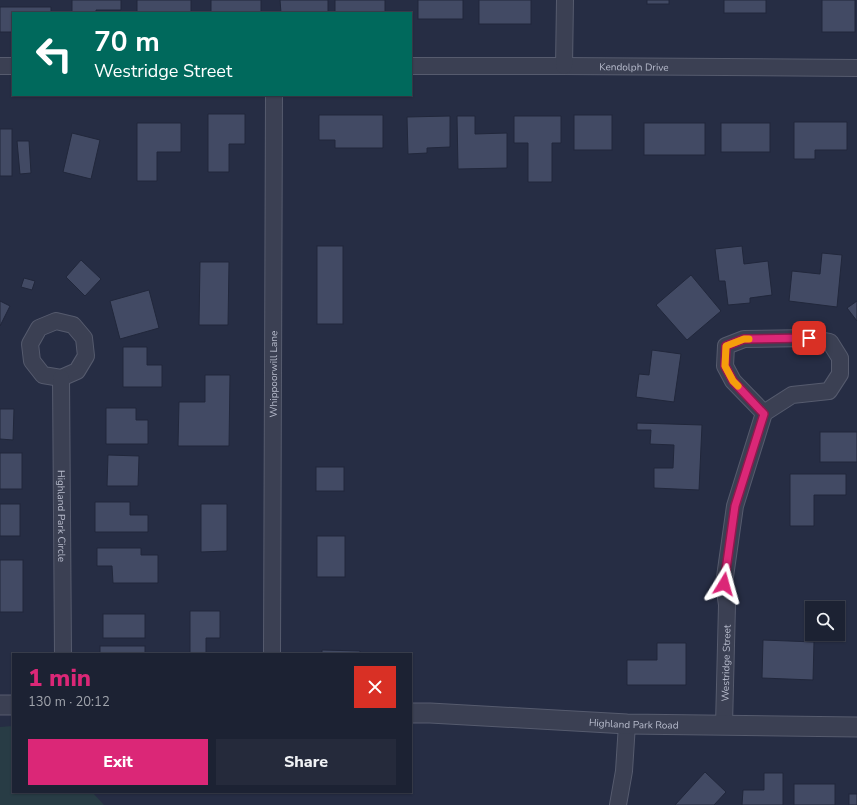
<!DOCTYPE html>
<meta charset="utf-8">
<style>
body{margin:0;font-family:"Nunito Sans",sans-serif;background:#252a3b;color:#f1f3f6;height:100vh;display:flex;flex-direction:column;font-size:15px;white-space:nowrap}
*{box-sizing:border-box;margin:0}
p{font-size:13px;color:#a0a4ac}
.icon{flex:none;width:22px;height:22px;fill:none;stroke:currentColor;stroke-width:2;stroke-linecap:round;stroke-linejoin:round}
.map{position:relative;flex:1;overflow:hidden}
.panel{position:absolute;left:12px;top:653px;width:400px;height:140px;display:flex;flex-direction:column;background:#1c2233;border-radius:0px;box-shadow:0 1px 3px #0004,0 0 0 1px #3a3f4e}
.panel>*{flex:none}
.banner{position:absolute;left:12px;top:12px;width:400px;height:84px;border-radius:0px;box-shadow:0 1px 3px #0004,0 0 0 1px #3a3f4e;background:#00695c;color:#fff;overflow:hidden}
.tools{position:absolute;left:805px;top:601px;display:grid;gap:8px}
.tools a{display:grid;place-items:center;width:40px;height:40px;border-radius:0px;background:#1c2233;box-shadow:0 1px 3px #0004,0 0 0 1px #3a3f4e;font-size:20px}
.pin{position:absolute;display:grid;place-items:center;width:34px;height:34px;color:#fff;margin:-17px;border-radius:8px;box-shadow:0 2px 6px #0006}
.me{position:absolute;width:44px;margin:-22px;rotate:8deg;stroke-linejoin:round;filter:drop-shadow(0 0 3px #0008)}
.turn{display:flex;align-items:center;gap:14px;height:84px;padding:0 16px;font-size:18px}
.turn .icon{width:52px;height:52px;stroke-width:2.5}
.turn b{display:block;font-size:28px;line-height:34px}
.round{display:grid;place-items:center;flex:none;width:42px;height:42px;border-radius:0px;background:#252a3b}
.headline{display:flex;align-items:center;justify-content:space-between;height:68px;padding:0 16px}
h1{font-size:24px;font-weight:800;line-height:30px;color:#db2777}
.cta{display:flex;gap:8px;margin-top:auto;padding:8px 16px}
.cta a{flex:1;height:46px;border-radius:0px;background:#db2777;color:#fff;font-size:16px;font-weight:800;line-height:46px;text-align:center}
.cta a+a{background:#252a3b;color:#f1f3f6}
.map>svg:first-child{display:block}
.green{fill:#283c45}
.building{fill:#424a64;stroke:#21273b}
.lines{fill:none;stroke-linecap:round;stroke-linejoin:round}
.minor-casing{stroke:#565b6e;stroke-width:18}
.tertiary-casing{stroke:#565b6e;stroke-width:21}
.minor{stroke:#3b4053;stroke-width:16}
.tertiary{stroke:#3b4053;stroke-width:19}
.route-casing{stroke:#8e194d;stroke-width:10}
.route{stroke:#db2777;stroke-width:7}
.slow{stroke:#f59e0b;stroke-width:7}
.labels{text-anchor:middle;stroke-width:3;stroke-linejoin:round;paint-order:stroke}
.street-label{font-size:10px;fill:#b8bccd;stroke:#1f2539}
</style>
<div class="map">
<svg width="857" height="805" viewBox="0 0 857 805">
<rect width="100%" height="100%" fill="#262d44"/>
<path class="green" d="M13,726V792H92L104,805H0V727Z"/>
<g class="building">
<path d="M72,0H121V10H96V13H72Z"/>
<rect x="137" y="0" width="54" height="13"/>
<rect x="211" y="0" width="50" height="13"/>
<path d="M280,0H328V13H281Z"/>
<rect x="335" y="0" width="50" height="13"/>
<rect x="418" y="0" width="45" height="19"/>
<rect x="479" y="0" width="52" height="24"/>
<rect x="647" y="0" width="22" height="4"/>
<rect x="724" y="0" width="42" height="13"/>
<rect x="822" y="0" width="33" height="32"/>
<path d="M0,7H51V13H13V32H0Z"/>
<path d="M208,114H245V144H229V172H208Z"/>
<path d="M319,115H383V148H335V140H319Z"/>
<rect x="574" y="115" width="38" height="35"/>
<path d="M450,116V147L427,148V153L408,154L407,117Z"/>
<path d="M457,116H475V134L507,133V168L458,169Z"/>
<path d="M514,116H561V143H552V182H528V143H514Z"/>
<path d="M794,122H847V150H815V159H794Z"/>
<path d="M137,123H181V152H157V181H137Z"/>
<rect x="644" y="123" width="61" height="32"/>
<rect x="721" y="123" width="49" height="29"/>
<rect x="0" y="129" width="12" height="47"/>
<path d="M72,133L100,140L91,179L63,172Z"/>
<path d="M17,141H29L31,173L20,174Z"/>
<rect x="317" y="246" width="26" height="78"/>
<path d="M742,246L744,264L768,261L772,295L750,298V303L728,305L725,281H719L715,249Z"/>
<path d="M822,253L842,255L837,307L789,301L792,271L820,274Z"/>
<path d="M81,260L101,279L85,296L66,277Z"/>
<path d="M200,262H229L228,325H199Z"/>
<path d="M691,275L721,311L687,340L656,305Z"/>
<path d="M24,278L35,281L32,290L21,287Z"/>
<path d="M149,290L159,328L120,339L110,301Z"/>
<path d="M0,301L10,306L0,326Z"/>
<path d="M857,301V321L847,308Z"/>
<path d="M123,347H147V365H162V387H123Z"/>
<path d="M652,350L681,354L674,402L636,397L639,374L649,375Z"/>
<path d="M205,375H230L229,446H178L179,402H205Z"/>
<path d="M106,408H136V420H148V444H106Z"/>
<path d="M0,409H14L13,440L0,439Z"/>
<path d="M637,423L702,425L699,490L654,488V468H673L674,445L650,444L651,430H637Z"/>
<rect x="820" y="432" width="37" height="30"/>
<rect x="0" y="453" width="22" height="36"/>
<path d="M108,455L139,456L138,486H107Z"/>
<rect x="316" y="467" width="28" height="24"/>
<path d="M790,474H846V495H814V526H790Z"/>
<path d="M95,502H130V515H148V532H95Z"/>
<rect x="0" y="504" width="20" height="32"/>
<path d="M201,504H227V551L201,552Z"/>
<rect x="317" y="536" width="28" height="41"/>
<path d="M97,548H141V555H158V583H113L112,566H97Z"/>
<rect x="0" y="560" width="23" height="52"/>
<path d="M190,611H220V638H206V654H190Z"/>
<rect x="103" y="614" width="42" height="24"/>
<path d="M763,640L814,642L813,680L762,678Z"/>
<path d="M657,643H686V685H627V660H657Z"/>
<rect x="100" y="646" width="45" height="8"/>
<path d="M322,650L360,651V654H322Z"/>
<path d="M705,772L726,792L714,805H675Z"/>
<path d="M764,773H783V805H742L743,790H764Z"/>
<rect x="794" y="784" width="41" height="21"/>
<rect x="849" y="794" width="8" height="11"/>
</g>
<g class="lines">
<defs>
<g id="minor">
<path d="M0,66H13"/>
<path id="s1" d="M411,66H564L857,68"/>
<path d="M564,66L565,0"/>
<path d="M56,321L73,325L84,338L86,356L77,371L61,378L43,375L32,361L30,344L39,328Z"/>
<path id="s2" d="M61,378L63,654"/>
<path id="s3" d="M272,654L274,95"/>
<path id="s4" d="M724,725L727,605L724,584L735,506L764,413L792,395L829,391L840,374V358L830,342L809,338L744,339L726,346L725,366L733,381L764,413"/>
<path d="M618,805L624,771L627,724"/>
</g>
<g id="tertiary">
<path d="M0,705H13"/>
<path id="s5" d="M411,713H430L627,724L857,727"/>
</g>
</defs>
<use href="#minor" class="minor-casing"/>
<use href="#tertiary" class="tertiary-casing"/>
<use href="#minor" class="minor"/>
<use href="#tertiary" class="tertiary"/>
</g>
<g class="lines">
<defs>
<path id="route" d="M724,584L735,506L764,414L733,381L725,366L726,346L744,339L809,338"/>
</defs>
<use href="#route" class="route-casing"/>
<use href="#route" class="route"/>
<path class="slow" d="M738,386L733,381L725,366L726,346L744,339H749"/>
</g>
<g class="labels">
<g class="street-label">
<text dy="4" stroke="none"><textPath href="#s1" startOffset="223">Kendolph Drive</textPath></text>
<text dy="4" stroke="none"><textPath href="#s3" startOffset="280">Whippoorwill Lane</textPath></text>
<text dy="4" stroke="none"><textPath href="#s2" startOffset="138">Highland Park Circle</textPath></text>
<text dy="4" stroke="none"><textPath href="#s4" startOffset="62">Westridge Street</textPath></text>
<text dy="4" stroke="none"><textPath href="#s5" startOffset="223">Highland Park Road</textPath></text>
</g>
</g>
</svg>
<div class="tools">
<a><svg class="icon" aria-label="search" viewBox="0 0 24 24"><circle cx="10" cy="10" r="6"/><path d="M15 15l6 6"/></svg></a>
</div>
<div class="pin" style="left:809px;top:338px;background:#d93025"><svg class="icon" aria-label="arrive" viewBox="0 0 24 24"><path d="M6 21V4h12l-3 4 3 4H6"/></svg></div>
<svg class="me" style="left:724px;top:584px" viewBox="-20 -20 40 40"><path d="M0-17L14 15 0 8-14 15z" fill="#db2777" stroke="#fff" stroke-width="4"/></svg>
<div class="banner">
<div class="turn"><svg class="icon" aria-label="left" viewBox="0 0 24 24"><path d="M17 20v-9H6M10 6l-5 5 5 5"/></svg><div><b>70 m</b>Westridge Street</div></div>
</div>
<section class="panel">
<div class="headline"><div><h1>1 min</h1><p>130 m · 20:12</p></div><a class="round" style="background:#d93025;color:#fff"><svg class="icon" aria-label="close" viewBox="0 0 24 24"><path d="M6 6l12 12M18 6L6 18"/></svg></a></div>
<div class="cta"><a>Exit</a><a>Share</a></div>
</section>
</div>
